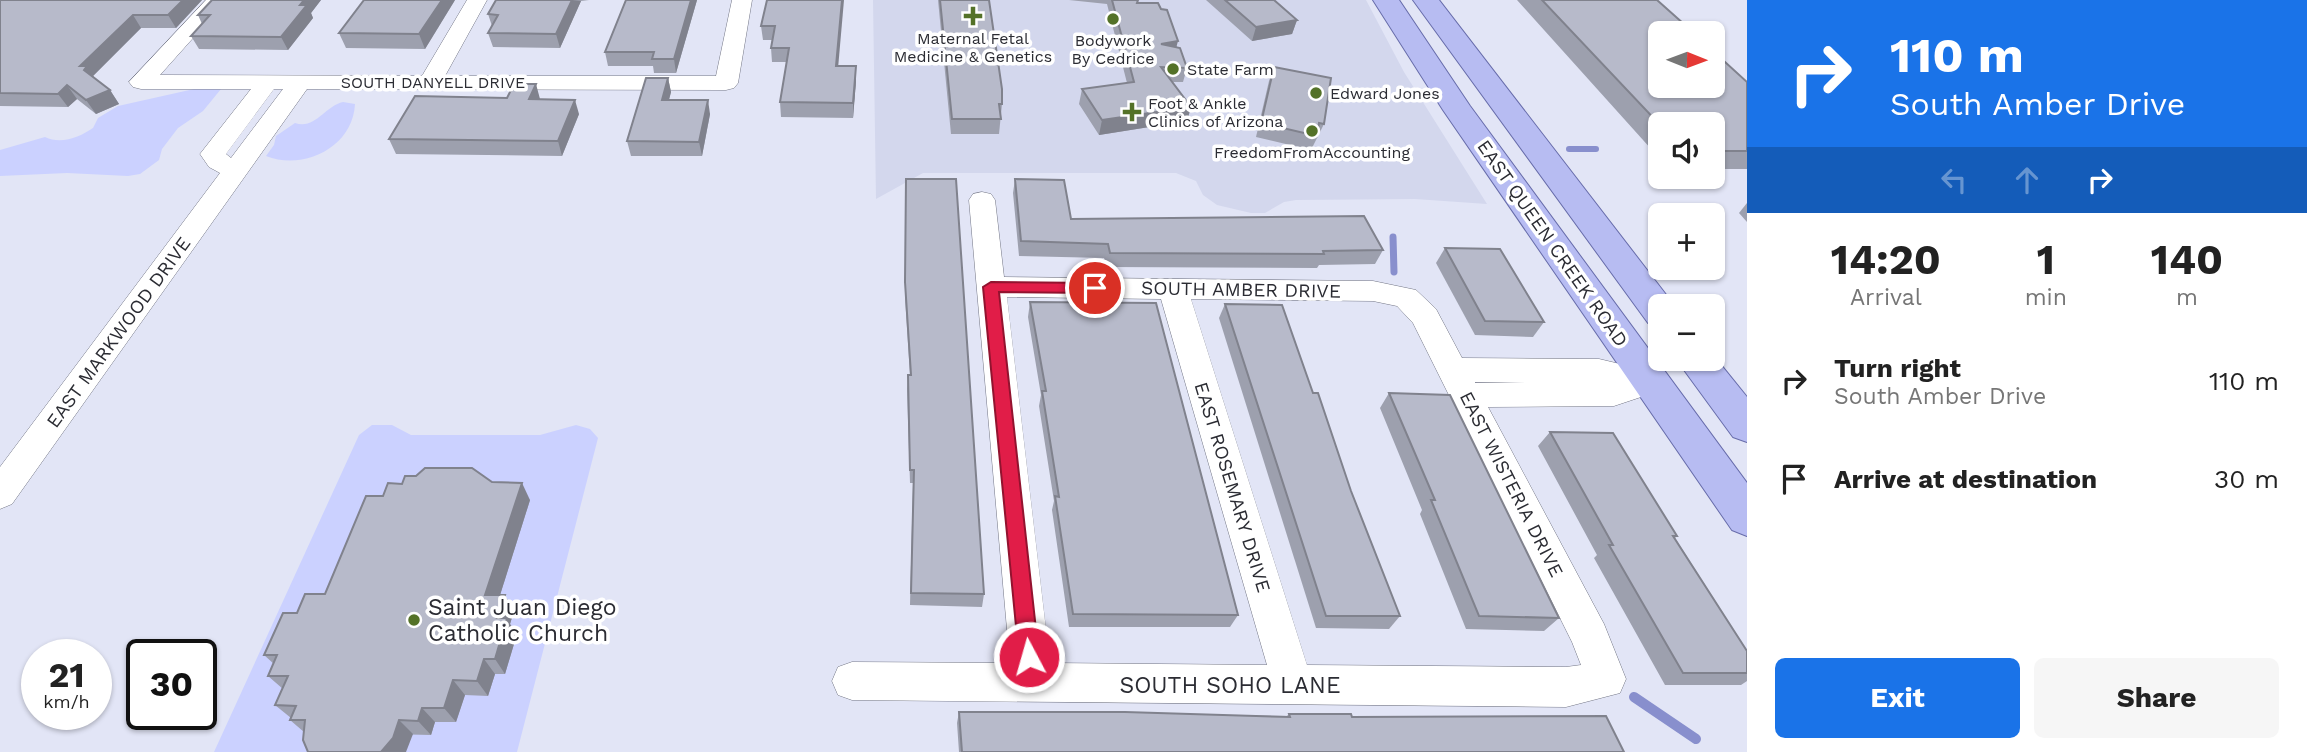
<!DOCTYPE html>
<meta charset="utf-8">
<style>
body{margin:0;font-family:"Work Sans",sans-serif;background:#f6f6f6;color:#222;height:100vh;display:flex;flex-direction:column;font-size:26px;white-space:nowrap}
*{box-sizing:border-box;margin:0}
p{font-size:23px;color:#767676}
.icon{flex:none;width:38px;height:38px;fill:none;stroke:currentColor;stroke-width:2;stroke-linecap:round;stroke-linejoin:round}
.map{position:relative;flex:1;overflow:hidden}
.drawer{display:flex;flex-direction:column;background:#fff;width:560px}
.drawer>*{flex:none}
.banner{background:#1a73e8;color:#fff;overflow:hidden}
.needle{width:46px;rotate:91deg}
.tools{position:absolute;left:1648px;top:21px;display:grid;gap:14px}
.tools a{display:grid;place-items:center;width:77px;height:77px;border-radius:10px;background:#fff;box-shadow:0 2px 5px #0004;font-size:35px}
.speed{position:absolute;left:21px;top:639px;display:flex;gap:14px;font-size:35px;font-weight:700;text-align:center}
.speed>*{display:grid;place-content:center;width:91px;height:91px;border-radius:50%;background:#fff;box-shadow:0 2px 5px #0004;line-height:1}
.speed small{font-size:18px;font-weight:400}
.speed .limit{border:4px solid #111;border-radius:10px;background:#fff;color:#111}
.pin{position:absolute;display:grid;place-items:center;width:60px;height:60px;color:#fff;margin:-30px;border:4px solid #fff;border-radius:50%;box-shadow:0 2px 7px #0007}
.me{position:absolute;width:77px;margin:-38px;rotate:354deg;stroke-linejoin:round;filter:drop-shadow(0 0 5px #0008)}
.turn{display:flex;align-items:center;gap:24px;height:147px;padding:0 28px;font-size:32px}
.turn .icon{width:91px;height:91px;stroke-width:2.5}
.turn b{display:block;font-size:49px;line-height:60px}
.lanes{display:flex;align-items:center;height:66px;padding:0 28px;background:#0003;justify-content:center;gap:35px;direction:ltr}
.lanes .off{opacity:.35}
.eta{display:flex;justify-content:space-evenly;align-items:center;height:119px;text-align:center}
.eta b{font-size:42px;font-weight:700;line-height:49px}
.action{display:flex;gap:14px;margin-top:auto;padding:14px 28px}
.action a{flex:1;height:80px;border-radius:10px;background:#1a73e8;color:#fff;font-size:28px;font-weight:700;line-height:80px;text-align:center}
.action a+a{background:#f6f6f6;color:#222}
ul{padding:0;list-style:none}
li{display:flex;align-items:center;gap:21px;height:98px;padding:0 28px}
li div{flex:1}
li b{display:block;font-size:26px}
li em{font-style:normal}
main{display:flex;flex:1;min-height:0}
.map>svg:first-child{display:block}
.built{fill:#d3d7ed}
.green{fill:#cbd1ff}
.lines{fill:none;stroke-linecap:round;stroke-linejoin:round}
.stream-far2{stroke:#888fcd;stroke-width:6}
.stream-far1{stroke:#888fcd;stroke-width:7}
.stream{stroke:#888fcd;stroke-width:10}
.minor-casing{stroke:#737685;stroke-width:1}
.major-casing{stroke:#676caa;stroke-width:2}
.minor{fill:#fff;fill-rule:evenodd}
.major{fill:#b7bcf2;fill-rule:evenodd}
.wall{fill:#9da0ae}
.shaded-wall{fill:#80828d}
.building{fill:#b7baca;stroke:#80828d;stroke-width:2}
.route{fill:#e11d48;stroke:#92132f;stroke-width:2}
.poi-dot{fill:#547228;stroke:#fff;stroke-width:2.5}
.labels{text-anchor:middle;stroke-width:7;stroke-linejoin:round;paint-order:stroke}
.far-poi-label{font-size:16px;fill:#2b2c33;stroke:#fff}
.far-street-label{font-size:16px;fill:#2b2c33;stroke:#fff}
.street-label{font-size:19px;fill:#2b2c33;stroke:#fff}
.near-poi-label{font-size:23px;fill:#2b2c33;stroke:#fff;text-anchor:start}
.near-street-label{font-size:23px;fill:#2b2c33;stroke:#fff}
</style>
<main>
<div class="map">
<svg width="1747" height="752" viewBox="0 0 1747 752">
<rect width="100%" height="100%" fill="#e2e5f6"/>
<path class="built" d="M873,0H1366L1404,72L1487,204L1415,199L1296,200L1284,202L1265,213H1251L1217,205L1203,195L1196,181L1176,173H923L876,199Z"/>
<g class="green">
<path d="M194,89H221L203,111L178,128L162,149L159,160L140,174L128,176L67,173L0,176V150L45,137C61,145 80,137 93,128L98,118L118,106Z"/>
<path d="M343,102L355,104C353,147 304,171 266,156L274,145L276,136L295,123C315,130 325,106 343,102Z"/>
<path d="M372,425H392L411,435H540L576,425L590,429L598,438L517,752H214L359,435Z"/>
</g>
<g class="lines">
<path class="stream-far2" d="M1569,149H1596"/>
<path class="stream-far1" d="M1393,237L1394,272"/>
<path class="stream" d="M1634,697L1696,739"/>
<defs>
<g id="minor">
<path d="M206,0H227L160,75L422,76L467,0H487L445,76H716L732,0H752L738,83L734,88L726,90L307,89L12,504L0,509V467L220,173L209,167L200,154L251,89H141L133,87L129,82ZM274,89H283L231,158L226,154Z"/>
<path d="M982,192L991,194L995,200L1004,277L1373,281L1416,290L1436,309L1462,358L1599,359L1662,374L1667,382L1662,390L1614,406L1488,407L1604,624L1626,679L1620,693L1566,707L852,700L838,695L832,681L838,667L852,662L1010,663L969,200L973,194ZM1007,297L1161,299L1267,665L1050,663ZM1191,299L1373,301L1397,306L1413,323L1572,642L1581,665L1566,667L1307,665ZM1475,382H1529L1475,383Z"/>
</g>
<g id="major">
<path d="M1373,0H1399L1470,106L1747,483V536L1732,530L1443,110Z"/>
<path d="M1413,0H1439L1674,305L1661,306V327L1648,323Z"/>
<path d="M1713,355L1747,397V442L1733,437L1676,359H1713Z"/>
</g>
</defs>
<use href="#minor" class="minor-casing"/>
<use href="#major" class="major-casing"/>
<use href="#minor" class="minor"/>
<use href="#major" class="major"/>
</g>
<g class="wall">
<path d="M0,0H202L176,28H141L93,76L95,79L110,90L119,104L96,114L77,99L68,107L0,106Z"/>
<path d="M212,0H321L311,13L313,18L288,50L199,49L191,36L202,24L198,15Z"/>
<path d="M455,0L425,49L346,48L339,33Z"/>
<path d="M496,0H589L581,1L560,48L493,47L488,33L492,26L488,14Z"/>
<path d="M626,0H697L676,73H654L653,66H608L605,52Z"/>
<path d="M767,0L838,66H856V81L853,118L781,117L780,102L787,62H772L771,48L772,40H763L761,26Z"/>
<path d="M938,0H989L1002,104L999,134H951Z"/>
<path d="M1069,0H1138L1137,3L1177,47L1187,68L1183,82H1172L1191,107L1187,121L1099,135L1079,104L1082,89L1127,83L1107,4Z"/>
<path d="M1206,0H1274L1297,20L1292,34L1252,41Z"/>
<path d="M1517,0H1657L1747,82V169H1713V124H1661V160Z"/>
<path d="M1274,67L1324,124L1311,150L1256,137L1269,81Z"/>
<path d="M668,78L671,92L669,100L710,114L702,156H631L627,141Z"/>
<path d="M540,99L579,114L562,156L396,154L389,139Z"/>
<path d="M906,179L984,594L982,607L910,605L913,483H910L907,389L908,375H910L905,297Z"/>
<path d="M1015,179L1071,219L1383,250L1375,264L1319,265L1317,268L1107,267L1104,258L1019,256L1013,193Z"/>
<path d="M1747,203V222L1739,213Z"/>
<path d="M1445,248L1544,322L1533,337L1475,335L1436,263Z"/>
<path d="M1030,302L1238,615L1230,627H1069L1052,510L1054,501L1039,406L1041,395L1028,317Z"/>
<path d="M1225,304L1313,393L1400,616L1389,629L1316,628L1219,318Z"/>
<path d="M1389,393L1559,618L1544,631L1466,629L1420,514L1422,510L1380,408Z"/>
<path d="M1550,432L1677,536L1675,538L1747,651V681L1741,685H1665L1594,558L1597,555L1538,446Z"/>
<path d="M492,482L530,500L500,595L514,611L510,624L517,634L505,674H495L488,696L465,695L456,722H435L431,735L304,732L290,720L291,718L275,705L283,689L268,676L274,664L264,655L297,613L325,594L383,496Z"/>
<path d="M959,712L1287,716L1289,714L1352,717L1624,752H959L957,723Z"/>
</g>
<g class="shaded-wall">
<path d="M183,0H202L176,28L168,15Z"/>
<path d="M304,0H321L311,13L313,18L288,50L281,37Z"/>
<path d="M442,0H455L425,49L419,34Z"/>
<path d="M572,0L581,1L560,48L556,34Z"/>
<path d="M691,0H697L676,73L674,59Z"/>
<path d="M842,0H844L837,80L836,66Z"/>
<path d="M133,15L141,28L93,76L96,80L80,66Z"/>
<path d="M1297,20L1292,34L1252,41L1256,27Z"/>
<path d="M1178,41L1174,56L1161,44Z"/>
<path d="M856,66V81L853,118V103Z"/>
<path d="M668,78L671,92L665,114L662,100Z"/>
<path d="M536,84L540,99H529Z"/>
<path d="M67,85L77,99L68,107L58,94Z"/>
<path d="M110,90L119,104L96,114L86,100Z"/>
<path d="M575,100L579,114L562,156L558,141Z"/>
<path d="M708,100L710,114L702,156L699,142Z"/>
<path d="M1191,107L1187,121L1099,135L1102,120Z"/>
<path d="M522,483L530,500L495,611L485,595Z"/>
<path d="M505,595L514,611L510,624L517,634L505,674L495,659L497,618Z"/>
<path d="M484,659L495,674L488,696L477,681Z"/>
<path d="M453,680L465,695L456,722L444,708Z"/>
<path d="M422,708L435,722L431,735L418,721Z"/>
<path d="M399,720L413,734L406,752H381Z"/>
</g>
<g class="building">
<path d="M0,0H183L168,15H133L80,66H87L84,70L110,90L86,100L67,85L58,94L0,93Z"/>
<path d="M212,0H304L300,5H307L281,37L191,36L210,15H198Z"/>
<path d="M364,0H442L419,34L339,33Z"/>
<path d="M496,0H572L556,34L488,33L498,15L488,14Z"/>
<path d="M626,0H691L674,59H652L654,52H605Z"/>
<path d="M767,0H842L836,66H856L853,103L780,102L789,48H771L775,26H761Z"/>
<path d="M940,0H989L1002,89V104H999L1001,119H952Z"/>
<path d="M1112,0H1138L1137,3H1158L1161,9L1167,10L1178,41L1161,44L1180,48L1187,68L1161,67L1191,107L1102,120L1082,89L1134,82Z"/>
<path d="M1225,0H1274L1297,20L1256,27Z"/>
<path d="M1542,0H1657L1694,33H1661V86H1713V51L1747,82V151H1713V124H1661V126Z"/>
<path d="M1274,67L1331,78L1324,124L1319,123L1317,136L1261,123Z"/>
<path d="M646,78H668L662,100H708L699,142L627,141Z"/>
<path d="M514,84H536L529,99L575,100L558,141L389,139L415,96L507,98Z"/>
<path d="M906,179H956L984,594L911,593L914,470H910L908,375H911L905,282Z"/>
<path d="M1015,179L1064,180L1071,219L1364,216L1383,250L1323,251L1324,254L1110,253L1108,244L1021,241Z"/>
<path d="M1445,248L1500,249L1544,322L1485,321Z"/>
<path d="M1030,302L1156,303L1238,615L1073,614L1055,496L1059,497L1042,391H1046Z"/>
<path d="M1225,304L1282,305L1313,393H1318L1351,491L1400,616H1326Z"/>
<path d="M1389,393L1450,395L1559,618L1479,616L1431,500H1435Z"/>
<path d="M1550,432L1613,433L1677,536H1673L1747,651V673H1683L1609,545H1613Z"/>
<path d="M425,468H472L492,482L522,483L485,595H505L497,618H507L495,659H484L477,681L453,680L444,708H422L418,721L399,720L393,738L381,752H308L303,740L305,720H290L296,706L275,705L288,676H268L277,655H264L283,613H297L305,594H325L366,496H383L388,483L402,484L405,476H416Z"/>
<path d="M959,712H1125L1290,717L1289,714H1351L1352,717L1606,716L1624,752H962Z"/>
</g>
<path class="route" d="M991,282L1095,283L1102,288L1095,293L999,292L1039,657L1036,663L1029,666L1022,663L1019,657L983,287Z"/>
<g class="poi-dot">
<path d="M969.5 5.5h7v7h7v7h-7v7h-7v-7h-7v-7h7z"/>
<circle cx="1113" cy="19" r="7"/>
<circle cx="1173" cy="69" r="7"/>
<circle cx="1316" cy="93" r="7"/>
<path d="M1128.5 101.5h7v7h7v7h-7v7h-7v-7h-7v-7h7z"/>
<circle cx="1312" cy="131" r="7"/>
<circle cx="414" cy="620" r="7"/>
</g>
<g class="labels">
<g class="far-poi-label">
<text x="973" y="44">Maternal Fetal<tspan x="973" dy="18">Medicine &amp; Genetics</tspan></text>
<text x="1113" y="46">Bodywork<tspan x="1113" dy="18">By Cedrice</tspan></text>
<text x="1187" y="75" text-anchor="start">State Farm</text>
<text x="1330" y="99" text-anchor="start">Edward Jones</text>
<text x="1148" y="109" text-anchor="start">Foot &amp; Ankle<tspan x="1148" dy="18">Clinics of Arizona</tspan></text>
<text x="1312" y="158">FreedomFromAccounting</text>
</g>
<g class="far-street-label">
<text x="433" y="88">SOUTH DANYELL DRIVE</text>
</g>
<g class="street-label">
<text transform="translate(1553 243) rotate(55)" y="7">EAST QUEEN CREEK ROAD</text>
<text transform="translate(1241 289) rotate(1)" y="7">SOUTH AMBER DRIVE</text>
<text transform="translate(118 332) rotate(-54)" y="7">EAST MARKWOOD DRIVE</text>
<text transform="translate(1512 484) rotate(63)" y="7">EAST WISTERIA DRIVE</text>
<text transform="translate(1233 487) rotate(73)" y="7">EAST ROSEMARY DRIVE</text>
</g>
<g class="near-poi-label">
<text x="428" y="615">Saint Juan Diego<tspan x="428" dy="26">Catholic Church</tspan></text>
</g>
<g class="near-street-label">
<text x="1230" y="693">SOUTH SOHO LANE</text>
</g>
</g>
</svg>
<div class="tools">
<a><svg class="needle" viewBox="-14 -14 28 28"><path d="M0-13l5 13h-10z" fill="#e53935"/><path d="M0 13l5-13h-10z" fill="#767676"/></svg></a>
<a><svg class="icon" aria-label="sound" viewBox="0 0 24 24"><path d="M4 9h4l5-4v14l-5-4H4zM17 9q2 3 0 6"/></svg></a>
<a>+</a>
<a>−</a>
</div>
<div class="speed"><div>21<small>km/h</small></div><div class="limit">30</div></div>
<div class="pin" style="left:1095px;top:288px;background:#d93025"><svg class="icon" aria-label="arrive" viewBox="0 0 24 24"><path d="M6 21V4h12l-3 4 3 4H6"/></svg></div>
<svg class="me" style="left:1029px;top:657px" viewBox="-20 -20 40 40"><circle r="17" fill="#e11d48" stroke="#fff" stroke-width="3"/><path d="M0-11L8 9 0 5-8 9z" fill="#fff"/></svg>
</div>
<section class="drawer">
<div class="banner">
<div class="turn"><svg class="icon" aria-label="right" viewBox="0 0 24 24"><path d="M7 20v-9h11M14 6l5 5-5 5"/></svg><div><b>110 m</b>South Amber Drive</div></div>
<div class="lanes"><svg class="icon off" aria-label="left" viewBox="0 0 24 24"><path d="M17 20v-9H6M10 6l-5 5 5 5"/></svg><svg class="icon off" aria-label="ahead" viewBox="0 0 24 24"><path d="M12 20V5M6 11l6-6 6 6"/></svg><svg class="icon" aria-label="right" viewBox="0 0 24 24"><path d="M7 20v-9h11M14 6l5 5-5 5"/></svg></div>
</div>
<div class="eta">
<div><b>14:20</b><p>Arrival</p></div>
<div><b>1</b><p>min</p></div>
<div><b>140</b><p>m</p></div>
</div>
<ul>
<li><svg class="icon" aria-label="right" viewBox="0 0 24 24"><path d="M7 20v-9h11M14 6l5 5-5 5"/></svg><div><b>Turn right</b><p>South Amber Drive</p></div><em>110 m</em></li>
<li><svg class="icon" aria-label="arrive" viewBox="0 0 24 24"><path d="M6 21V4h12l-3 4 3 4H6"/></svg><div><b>Arrive at destination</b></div><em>30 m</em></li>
</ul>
<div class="action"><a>Exit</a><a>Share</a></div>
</section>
</main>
